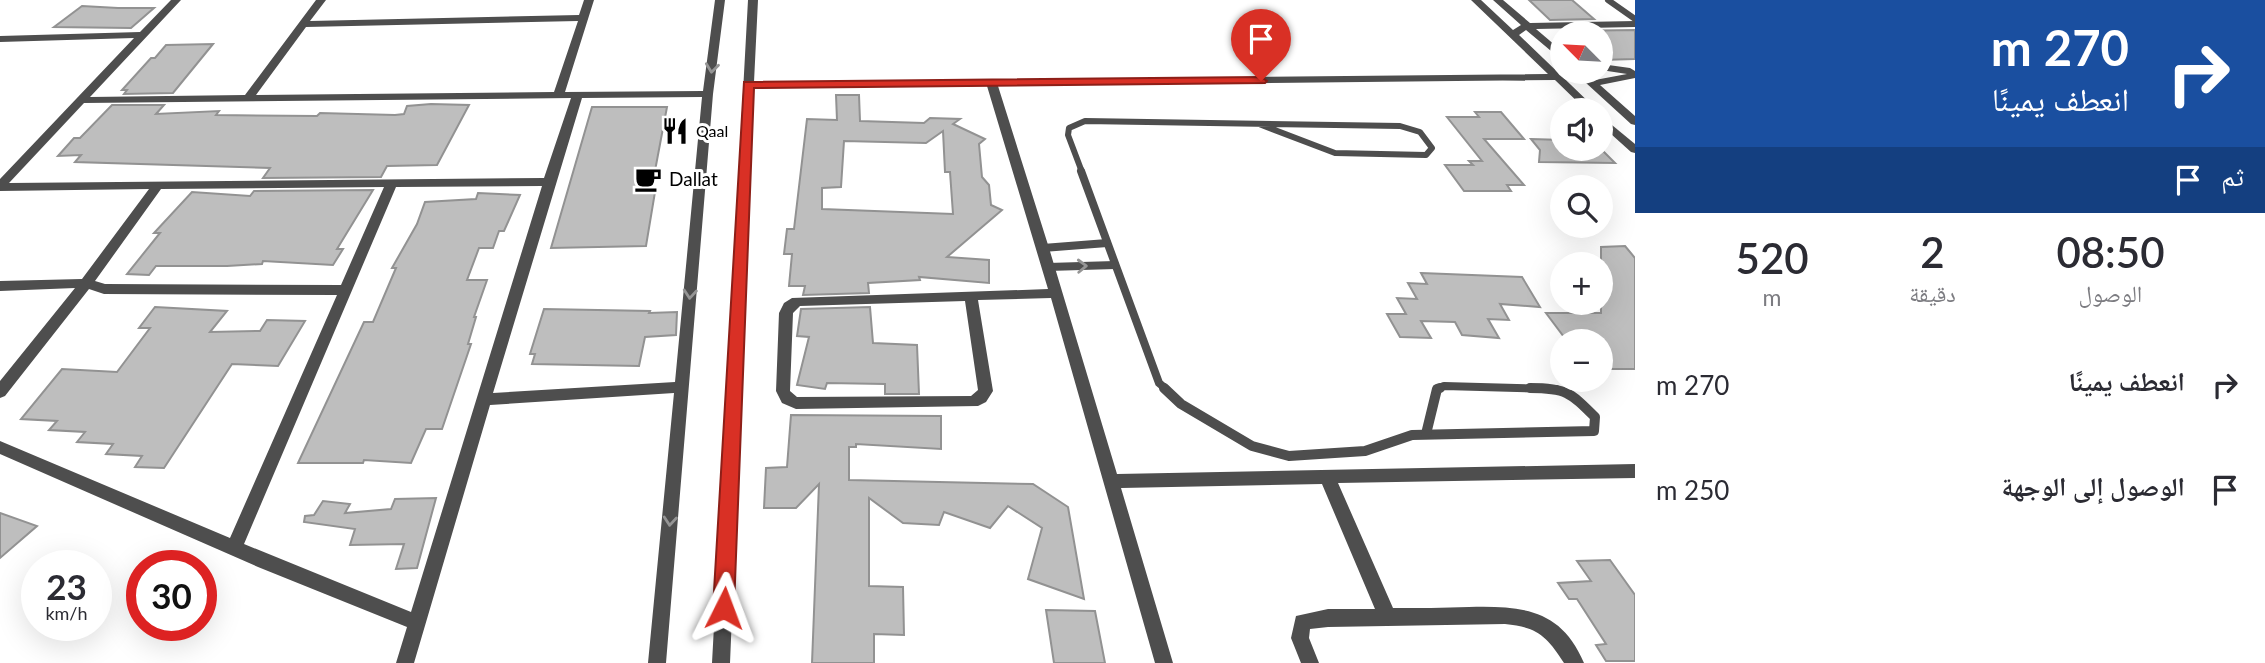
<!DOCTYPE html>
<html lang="ar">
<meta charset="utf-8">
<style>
body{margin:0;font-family:Lato,"Noto Naskh Arabic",sans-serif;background:#f7f7f7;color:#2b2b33;direction:rtl;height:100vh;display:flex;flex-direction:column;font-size:26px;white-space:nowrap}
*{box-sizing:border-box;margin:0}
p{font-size:23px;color:#7c7c81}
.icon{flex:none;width:38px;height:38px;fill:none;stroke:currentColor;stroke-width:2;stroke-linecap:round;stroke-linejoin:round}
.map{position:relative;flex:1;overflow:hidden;direction:ltr}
.sheet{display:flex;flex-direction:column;background:#fff;width:630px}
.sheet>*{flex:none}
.hud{background:#1a4fa0;color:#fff;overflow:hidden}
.needle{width:46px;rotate:294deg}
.fabs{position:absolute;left:1550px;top:21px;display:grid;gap:14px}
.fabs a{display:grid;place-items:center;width:63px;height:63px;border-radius:50%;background:#fff;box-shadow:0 7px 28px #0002;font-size:35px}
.speed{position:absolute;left:21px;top:550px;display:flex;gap:14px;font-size:35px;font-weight:700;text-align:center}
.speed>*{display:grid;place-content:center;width:91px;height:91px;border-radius:50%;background:#fff;box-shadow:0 7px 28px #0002;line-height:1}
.speed small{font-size:18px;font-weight:400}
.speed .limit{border:10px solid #d22;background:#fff;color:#111}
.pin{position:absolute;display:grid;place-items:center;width:60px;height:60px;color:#fff;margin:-72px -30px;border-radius:50% 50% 50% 0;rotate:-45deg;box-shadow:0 0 7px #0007}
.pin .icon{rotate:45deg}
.me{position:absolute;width:77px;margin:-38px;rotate:3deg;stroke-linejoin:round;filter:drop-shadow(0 0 5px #0008)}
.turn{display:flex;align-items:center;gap:24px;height:147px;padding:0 21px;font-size:32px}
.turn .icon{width:91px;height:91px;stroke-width:2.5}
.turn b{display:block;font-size:49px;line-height:60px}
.then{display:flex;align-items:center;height:66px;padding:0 21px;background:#0003;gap:14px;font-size:26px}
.eta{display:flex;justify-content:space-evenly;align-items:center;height:119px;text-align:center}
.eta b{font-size:42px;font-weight:600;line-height:49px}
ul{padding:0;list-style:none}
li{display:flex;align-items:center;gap:21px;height:105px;padding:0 21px}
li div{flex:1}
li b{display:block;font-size:26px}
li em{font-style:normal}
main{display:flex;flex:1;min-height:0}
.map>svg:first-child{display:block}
.building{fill:#bebebe;stroke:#929292;stroke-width:2;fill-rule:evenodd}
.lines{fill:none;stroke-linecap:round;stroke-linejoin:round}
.lane-far2{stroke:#4e4e4e;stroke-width:6}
.lane-far1{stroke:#4e4e4e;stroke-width:8}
.lane{stroke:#4e4e4e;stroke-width:10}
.street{fill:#4e4e4e;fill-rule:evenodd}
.oneway{stroke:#959595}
.route{fill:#d93025;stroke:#8d1f18;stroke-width:2}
.labels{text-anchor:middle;stroke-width:6;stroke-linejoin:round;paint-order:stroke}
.far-poi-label{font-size:16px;fill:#000;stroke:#fff;text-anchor:start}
.poi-label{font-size:19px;fill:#000;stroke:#fff;text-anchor:start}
</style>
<main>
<section class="sheet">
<div class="hud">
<div class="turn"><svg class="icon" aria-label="right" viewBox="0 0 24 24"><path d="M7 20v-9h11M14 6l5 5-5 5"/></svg><div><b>270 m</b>انعطف يمينًا</div></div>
<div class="then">ثم<svg class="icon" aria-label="arrive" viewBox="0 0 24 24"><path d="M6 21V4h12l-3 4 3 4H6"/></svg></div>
</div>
<div class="eta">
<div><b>08:50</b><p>الوصول</p></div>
<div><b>2</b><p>دقيقة</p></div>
<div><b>520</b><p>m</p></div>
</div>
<ul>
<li><svg class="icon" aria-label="right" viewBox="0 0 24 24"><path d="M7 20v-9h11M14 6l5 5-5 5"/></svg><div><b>انعطف يمينًا</b></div><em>270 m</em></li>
<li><svg class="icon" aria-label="arrive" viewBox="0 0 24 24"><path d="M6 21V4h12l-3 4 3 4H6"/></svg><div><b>الوصول إلى الوجهة</b></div><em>250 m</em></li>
</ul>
</section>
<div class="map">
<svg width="1635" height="663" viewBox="0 0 1635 663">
<rect width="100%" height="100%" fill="#fff"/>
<g class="building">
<path d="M1529,0H1572L1594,19L1550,20Z"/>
<path d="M82,6L118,8H154L131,28L54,27Z"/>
<path d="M1635,30V59L1601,60V33L1562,31Z"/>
<path d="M213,44L173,93L124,94L127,90H122L151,58H155L166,45Z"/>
<path d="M836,95H859L860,121L924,123L930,118L960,119L953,124L985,139L979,144L982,177L989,185L991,205L1002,210L947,257L989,260V283L919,277L920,280L868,283L869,293L803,295L805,286H789L792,254H784L787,229H794L807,119L837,120ZM943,131L945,172H950L953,214L822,209V188L841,187L844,141L926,143Z"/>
<path d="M431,104L469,105L437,165L387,166L381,177L263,178L270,168L75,162L81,155L58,156L74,138H80L112,105H164L156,114L219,111L216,115L317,116L320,113L395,115L404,114L407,106Z"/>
<path d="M592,107H667L651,192H655L646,246L551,248Z"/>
<path d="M1475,112H1501L1524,139H1484L1524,185H1507L1511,191H1464L1445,165H1473L1469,161H1482L1447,117H1479Z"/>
<path d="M1531,139L1563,140V149H1601L1615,163L1539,162L1540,150Z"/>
<path d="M373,190L337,249H343L333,265L263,261L262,264L227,266H156L149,275L127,274L160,233H154L192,192L250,196L254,191Z"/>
<path d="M478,193L520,195L504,231H499L493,248H479L467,280H487L474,317H476L468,344H471L442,429H426L411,463L364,460L363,463H298L364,322H373L396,268H392L417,224L425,202L476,199Z"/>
<path d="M1625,246L1635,258V369H1601V341H1580L1577,337H1564L1546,313H1601V247Z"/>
<path d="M1421,273L1522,277L1540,307L1500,304L1509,320L1488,319L1499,338L1462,335L1455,322L1421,321L1431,338L1400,337L1387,314H1406L1397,298L1417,299L1408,283L1427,284Z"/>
<path d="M155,307L227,311L210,332L260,331L267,320L305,321L278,366L232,364L164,468L135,467L142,456L106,454L113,444L77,442L85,432L49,430L57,421L21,419L62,369L117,372L150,328H139Z"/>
<path d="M870,307L873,343L917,345L919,394H885V384L827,383L825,389L797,385L809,337L797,336L801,309Z"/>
<path d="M544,309L650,311L649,313L677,312L676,335L645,337L639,366L532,364L535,354H530Z"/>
<path d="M791,415L941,416V449L856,444V447H849V480L1033,484L1068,507L1084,599L1028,579L1042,528L1008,506L990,528L944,512L939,525L903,523L869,498V586L903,587L904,635L874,634V663H812L819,484L796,508H764L766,468L787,467Z"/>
<path d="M436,498L417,568L396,569L404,544L350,545L355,529L304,522L305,516L314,515L323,501L350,504L345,513L391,509L395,499Z"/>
<path d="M0,513L37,526L0,558Z"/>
<path d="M1610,560L1635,595V661H1606L1596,645L1606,644L1577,599H1569L1558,583L1591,581L1577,561Z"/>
<path d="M1046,610L1095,611L1105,663H1054Z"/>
</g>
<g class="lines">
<g class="lane-far2">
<path d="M1608,0L1635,19"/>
<path d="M1082,172L1068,135L1069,128L1085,121L1400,126L1420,132L1432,148L1426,155L1335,153L1259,124"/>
</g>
<g class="lane-far1">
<path d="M1081,171L1159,383L1166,389"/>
<path d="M1043,248L1107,243"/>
<path d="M1048,267L1115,265"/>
<path d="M1437,389L1444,386L1556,389"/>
</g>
<g class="lane">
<path d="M1164,388L1181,404L1252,446L1289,456L1365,451L1412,435L1594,431L1595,417C1570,392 1566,388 1530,388"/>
<path d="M1426,434L1437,389L1440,388"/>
</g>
<g class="street">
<path d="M171,0H181L90,97L245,95L316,0H326L310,21L579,15L584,0H594L565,92L703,91L715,0H725L713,94L666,663H648L674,393L490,405L414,663H396L407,627L258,567L0,454V441L230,538L337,295L104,294L89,289L5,396L0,398V381L75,288L0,291V281L82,279L149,189L0,191V179L134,38L0,42V36L140,32ZM578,21L554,92L256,95L306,27ZM702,97L675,382L493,393L582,98ZM571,98L544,178L9,183L84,103ZM542,186L411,612L244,544L396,187ZM384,187L341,285L105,284L95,281L161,189Z"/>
<path d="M748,0H758L754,82L1548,74L1471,0H1481L1513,30L1521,25L1493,0H1503L1530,23L1635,21V27L1536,29L1563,52V61L1526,30L1519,35L1597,110H1586L1555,80L998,86L1049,248L1117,474L1635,464V478L1338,483L1393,608C1418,608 1444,608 1469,607C1521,606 1561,608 1584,663H1564C1547,636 1537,627 1505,624L1328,627L1310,629L1309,638L1319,663H1301L1291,638L1296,616L1328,609H1375L1322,484L1121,488L1173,663H1155L1051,298L978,300L993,391L986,402L978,406L796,409L782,403L776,391L779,313L784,303L792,298L1048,289L987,86L754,88L730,663H712ZM965,301L978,390L971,396L797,397L790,391L793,313L800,306Z"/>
<path d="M1601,64L1630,68L1635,71V78L1600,85L1635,116V125L1631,124L1574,72H1585L1595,80L1627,74L1601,70Z"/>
<path d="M1601,116L1635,144V153L1631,152L1601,125Z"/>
</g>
</g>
<defs><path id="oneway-chevron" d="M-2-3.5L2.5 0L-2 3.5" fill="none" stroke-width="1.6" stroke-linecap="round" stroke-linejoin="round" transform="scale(1.75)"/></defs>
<g class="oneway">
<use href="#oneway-chevron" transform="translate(712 68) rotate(97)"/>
<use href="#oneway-chevron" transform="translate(1082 266) rotate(-2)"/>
<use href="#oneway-chevron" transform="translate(690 294) rotate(95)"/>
<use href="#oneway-chevron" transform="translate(670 521) rotate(95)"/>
</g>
<path class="route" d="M1261,77L1267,81L1265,83L754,88L734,608L731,615L724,618L716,615L713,608L744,82Z"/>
<defs>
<symbol id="restaurant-bare" viewBox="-9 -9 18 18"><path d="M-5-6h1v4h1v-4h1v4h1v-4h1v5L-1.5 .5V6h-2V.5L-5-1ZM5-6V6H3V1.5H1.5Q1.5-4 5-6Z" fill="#000" stroke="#fff" stroke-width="2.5" paint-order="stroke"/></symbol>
<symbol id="cafe-bare" viewBox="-9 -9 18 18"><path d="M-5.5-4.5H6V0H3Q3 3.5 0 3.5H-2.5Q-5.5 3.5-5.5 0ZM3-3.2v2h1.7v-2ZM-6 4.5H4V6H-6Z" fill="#000" stroke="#fff" stroke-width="2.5" paint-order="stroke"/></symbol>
</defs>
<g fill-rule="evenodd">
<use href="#restaurant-bare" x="656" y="112" width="38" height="38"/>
<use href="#cafe-bare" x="629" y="160" width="38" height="38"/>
</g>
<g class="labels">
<g class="far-poi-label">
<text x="696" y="137">Qaal</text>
</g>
<g class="poi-label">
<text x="669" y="186">Dallat</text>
</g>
</g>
</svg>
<div class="fabs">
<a><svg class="needle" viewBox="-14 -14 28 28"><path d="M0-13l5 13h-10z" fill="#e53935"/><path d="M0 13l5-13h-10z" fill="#7c7c81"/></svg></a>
<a><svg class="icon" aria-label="sound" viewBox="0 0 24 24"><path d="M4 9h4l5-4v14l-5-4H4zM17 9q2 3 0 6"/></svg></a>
<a><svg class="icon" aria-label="search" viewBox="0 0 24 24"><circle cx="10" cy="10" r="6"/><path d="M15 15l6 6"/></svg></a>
<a>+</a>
<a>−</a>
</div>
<div class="speed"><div>23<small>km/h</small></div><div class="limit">30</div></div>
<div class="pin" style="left:1261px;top:81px;background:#d93025"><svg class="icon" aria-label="arrive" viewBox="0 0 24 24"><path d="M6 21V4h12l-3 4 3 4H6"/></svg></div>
<svg class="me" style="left:724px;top:608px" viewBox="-20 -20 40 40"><path d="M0-17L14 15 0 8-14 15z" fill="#d93025" stroke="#fff" stroke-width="4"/></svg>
</div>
</main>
